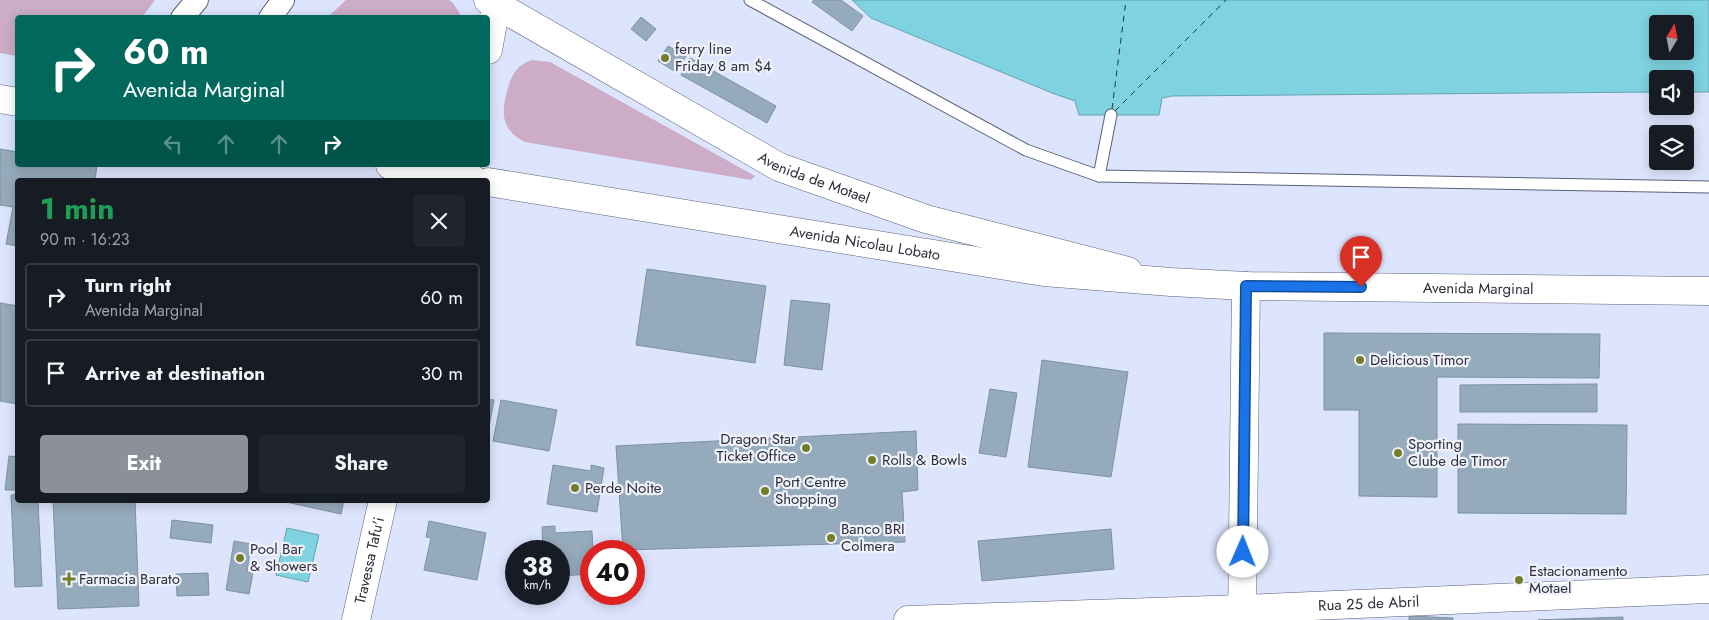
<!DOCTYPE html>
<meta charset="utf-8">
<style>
body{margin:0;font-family:Jost,sans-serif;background:#20242c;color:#f1f3f6;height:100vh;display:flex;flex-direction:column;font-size:19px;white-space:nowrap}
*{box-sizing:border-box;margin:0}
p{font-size:16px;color:#9ea1a6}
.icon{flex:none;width:28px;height:28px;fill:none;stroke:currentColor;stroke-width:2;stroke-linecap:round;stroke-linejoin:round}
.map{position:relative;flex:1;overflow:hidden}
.details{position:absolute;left:15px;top:178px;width:475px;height:325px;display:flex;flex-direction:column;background:#171b24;border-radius:5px;box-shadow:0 2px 12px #0003}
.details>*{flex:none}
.banner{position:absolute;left:15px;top:15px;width:475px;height:152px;border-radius:5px;box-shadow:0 2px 12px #0003;background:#00695c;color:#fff;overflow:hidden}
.needle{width:32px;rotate:10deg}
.tools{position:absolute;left:1649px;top:15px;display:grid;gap:10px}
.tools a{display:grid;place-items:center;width:45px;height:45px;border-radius:5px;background:#171b24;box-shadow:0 2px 12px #0003;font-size:25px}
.speed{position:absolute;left:505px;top:540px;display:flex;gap:10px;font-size:25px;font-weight:700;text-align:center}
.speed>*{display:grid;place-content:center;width:65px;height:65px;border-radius:50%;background:#171b24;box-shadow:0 2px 12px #0003;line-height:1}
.speed small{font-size:12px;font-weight:400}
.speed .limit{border:8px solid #d22;background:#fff;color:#111}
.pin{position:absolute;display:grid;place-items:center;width:42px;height:42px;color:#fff;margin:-51px -21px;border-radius:50% 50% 50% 0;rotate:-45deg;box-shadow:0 0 5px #0007}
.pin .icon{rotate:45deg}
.me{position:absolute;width:55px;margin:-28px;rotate:1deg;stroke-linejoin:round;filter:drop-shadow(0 0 4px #0008)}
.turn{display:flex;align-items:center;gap:18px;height:105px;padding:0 25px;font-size:22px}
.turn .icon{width:65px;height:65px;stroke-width:2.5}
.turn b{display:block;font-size:35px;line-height:42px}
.lanes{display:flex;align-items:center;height:48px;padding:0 25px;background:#0003;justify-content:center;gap:25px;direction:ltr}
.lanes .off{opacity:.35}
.round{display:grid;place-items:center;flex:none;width:52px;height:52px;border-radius:5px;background:#20242c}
.summary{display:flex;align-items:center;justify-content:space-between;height:85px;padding:0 25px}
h1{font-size:30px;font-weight:700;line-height:38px;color:#1e9e55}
.button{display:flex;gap:10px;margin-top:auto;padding:10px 25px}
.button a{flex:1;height:58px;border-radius:5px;background:#8c9099;color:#fff;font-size:20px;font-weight:700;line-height:58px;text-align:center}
.button a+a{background:#20242c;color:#f1f3f6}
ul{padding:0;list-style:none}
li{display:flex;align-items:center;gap:15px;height:68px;margin:0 10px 8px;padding:0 15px;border:2px solid #363941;border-radius:5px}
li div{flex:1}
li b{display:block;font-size:19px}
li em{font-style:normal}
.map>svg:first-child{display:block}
.green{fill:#ccacc6}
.water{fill:#7fd3e1;stroke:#66a2ae;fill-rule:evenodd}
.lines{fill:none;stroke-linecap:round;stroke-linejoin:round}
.ferry{stroke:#133b41;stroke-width:1;stroke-dasharray:6 5;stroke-linecap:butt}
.building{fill:#95abbb;stroke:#7c92a2}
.service-casing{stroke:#5b6277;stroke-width:13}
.minor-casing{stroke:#5b6277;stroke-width:24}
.tertiary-casing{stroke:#5b6277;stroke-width:29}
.secondary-casing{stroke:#5b6277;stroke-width:29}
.primary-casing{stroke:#5b6277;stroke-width:29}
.service{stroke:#fff;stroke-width:11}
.minor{stroke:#fff;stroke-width:22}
.tertiary{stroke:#fff;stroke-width:28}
.secondary{stroke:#fff;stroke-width:28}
.primary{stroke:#fff;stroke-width:28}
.route-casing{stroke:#114b97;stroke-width:12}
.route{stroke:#1a73e8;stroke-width:9}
.poi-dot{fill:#747e2a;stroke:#eff2fc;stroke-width:2}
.labels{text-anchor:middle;stroke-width:4.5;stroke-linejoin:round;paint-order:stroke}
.poi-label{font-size:15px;fill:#2c2f38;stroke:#eff2fc;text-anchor:start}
.street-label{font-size:15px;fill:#2c2f38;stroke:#eff2fc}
</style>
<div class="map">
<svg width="1709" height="620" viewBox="0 0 1709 620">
<rect width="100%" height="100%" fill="#dce5fd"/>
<g class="green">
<path d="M0,0H155L142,17L18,18L17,56L0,53Z"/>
<path d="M346,0H449L453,3L462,17H328Z"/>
<path d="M532,60L550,62L755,176L751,180L525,142C500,129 501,112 508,88C512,74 517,65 532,60Z"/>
</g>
<g class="water">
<path d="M852,0H1709V92H1685V79H1658L1657,92L1172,96L1162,98L1159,115H1079L1075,101L1052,93L871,18ZM1658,24H1685V51H1658Z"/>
<path d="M287,528L319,535L308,582L276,575Z"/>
</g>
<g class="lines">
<g class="ferry">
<path d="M1112,109L1126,0"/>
<path d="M1115,111L1226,0"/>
</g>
</g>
<g class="building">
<path d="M814,0H841L863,16L852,31L812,2Z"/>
<path d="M641,17L656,29L646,41L631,29Z"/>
<path d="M668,46L686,56L676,72L658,61Z"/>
<path d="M690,58L776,106L767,123L681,75Z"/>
<path d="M0,149L18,152V165H97L95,180H18V246L6,244L13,207L0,205Z"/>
<path d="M647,269L766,286L755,363L636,345Z"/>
<path d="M791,300L830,304L822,370L784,365Z"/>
<path d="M0,303L18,306V404L0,401Z"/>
<path d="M1324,333L1600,334L1599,378L1437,377V497L1359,496V410H1324Z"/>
<path d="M1042,360L1128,372L1111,477L1028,467Z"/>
<path d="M1597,384V412H1460V385Z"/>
<path d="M990,389L1017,393L1006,457L979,453Z"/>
<path d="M488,399L494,400L488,432Z"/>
<path d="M501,400L557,410L549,451L493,441Z"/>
<path d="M1458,424L1627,425L1626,514L1458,513Z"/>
<path d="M916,431L918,490L902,492L905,542L623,550L616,446Z"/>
<path d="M9,456L18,457V490H5Z"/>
<path d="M553,465L591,471V465L604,468L597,512L547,504Z"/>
<path d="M18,494V500H38L42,586L15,587L11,495Z"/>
<path d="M53,500H135L139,606L58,609Z"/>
<path d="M277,500H344L341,514Z"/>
<path d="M172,520L213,525L211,543L170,538Z"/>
<path d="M429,521L486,533L477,580L424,570L431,538L426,537Z"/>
<path d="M555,526V533L592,531L593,551H591V574L559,576V551H543L542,527Z"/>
<path d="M1111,529L1114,569L982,581L978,541Z"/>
<path d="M234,541L251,544L247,572L253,573L249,594L226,590Z"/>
<path d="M208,573L209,595L177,596L176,574Z"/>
<path d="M1409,616L1453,618V620H1409Z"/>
<path d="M1623,617V620H1538Z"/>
</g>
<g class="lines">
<defs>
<g id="service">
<path d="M750,0L1026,150L1099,176L1709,187"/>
<path d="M1099,176L1111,115"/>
</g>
<g id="minor">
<path d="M182,18L197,0"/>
<path d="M270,18L283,0"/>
</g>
<g id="tertiary">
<path d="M488,50L496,6"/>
<path id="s1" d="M356,620L383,500"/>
<path id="s2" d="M908,620L1242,609L1709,589"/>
<path d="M1242,620L1246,286"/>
</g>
<g id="secondary">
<path id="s3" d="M488,0L779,167L926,219L1128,271"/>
</g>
<g id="primary">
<path d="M0,99L18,102"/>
<path d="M390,165L474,180"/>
<path id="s4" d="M488,182L1044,272L1171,282L1246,286L1709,291"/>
</g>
</defs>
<use href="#service" class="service-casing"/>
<use href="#minor" class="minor-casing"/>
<use href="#tertiary" class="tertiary-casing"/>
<use href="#secondary" class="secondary-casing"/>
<use href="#primary" class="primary-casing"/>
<use href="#service" class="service"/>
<use href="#minor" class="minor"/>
<use href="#tertiary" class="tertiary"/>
<use href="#secondary" class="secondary"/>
<use href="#primary" class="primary"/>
</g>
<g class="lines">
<defs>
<path id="route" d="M1243,552L1246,286L1361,287"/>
</defs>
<use href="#route" class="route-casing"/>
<use href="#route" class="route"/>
</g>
<g class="poi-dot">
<circle cx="665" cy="58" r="5"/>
<circle cx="1360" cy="360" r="5"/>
<circle cx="806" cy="448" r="5"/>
<circle cx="1398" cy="453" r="5"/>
<circle cx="872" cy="460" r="5"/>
<circle cx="575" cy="488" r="5"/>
<circle cx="765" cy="491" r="5"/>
<circle cx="831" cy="538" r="5"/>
<circle cx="240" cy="558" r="5"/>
<path d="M66.5 571.5h5v5h5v5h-5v5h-5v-5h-5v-5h5z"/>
<circle cx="1519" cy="580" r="5"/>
</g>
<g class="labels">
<g class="poi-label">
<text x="675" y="54">ferry line<tspan x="675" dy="17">Friday 8 am $4</tspan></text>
<text x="1370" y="365">Delicious Timor</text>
<text x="796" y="444" text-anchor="end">Dragon Star<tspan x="796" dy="17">Ticket Office</tspan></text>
<text x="1408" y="449">Sporting<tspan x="1408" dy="17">Clube de Timor</tspan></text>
<text x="882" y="465">Rolls &amp; Bowls</text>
<text x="775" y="487">Port Centre<tspan x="775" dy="17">Shopping</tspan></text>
<text x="585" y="493">Perde Noite</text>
<text x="841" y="534">Banco BRI<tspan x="841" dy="17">Colmera</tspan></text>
<text x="250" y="554">Pool Bar<tspan x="250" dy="17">&amp; Showers</tspan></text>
<text x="1529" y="576">Estacionamento<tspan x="1529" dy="17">Motael</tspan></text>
<text x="79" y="584">Farmacia Barato</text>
</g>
<g class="street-label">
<text dy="5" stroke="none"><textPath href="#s3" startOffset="372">Avenida de Motael</textPath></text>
<text dy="5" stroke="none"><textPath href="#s4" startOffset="382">Avenida Nicolau Lobato</textPath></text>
<text dy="5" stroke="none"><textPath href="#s4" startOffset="998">Avenida Marginal</textPath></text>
<text dy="5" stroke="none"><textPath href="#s1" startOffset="61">Travessa Tafu'i</textPath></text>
<text dy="5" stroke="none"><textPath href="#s2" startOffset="461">Rua 25 de Abril</textPath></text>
</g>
</g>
</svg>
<div class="tools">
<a><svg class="needle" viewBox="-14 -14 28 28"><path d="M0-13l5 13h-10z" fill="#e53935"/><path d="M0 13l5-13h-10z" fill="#9ea1a6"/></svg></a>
<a><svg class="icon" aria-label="sound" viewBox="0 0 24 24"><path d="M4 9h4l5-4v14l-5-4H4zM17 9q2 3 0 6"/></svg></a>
<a><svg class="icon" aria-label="layers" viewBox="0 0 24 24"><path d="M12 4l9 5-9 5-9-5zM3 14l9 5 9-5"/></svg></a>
</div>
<div class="speed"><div>38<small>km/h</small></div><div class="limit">40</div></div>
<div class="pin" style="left:1361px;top:287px;background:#d93025"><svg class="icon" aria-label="arrive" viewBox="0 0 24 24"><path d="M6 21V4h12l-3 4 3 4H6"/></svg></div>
<svg class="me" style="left:1243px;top:552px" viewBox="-20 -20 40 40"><circle r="19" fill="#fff"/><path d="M0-13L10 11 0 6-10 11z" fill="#1a73e8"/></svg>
<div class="banner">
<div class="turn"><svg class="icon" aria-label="right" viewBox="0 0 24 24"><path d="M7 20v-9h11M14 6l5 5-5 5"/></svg><div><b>60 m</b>Avenida Marginal</div></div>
<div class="lanes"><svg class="icon off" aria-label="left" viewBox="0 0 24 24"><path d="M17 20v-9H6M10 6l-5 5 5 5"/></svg><svg class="icon off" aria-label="ahead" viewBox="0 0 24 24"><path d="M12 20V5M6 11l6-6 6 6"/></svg><svg class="icon off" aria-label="ahead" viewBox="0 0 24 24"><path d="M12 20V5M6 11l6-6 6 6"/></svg><svg class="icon" aria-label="right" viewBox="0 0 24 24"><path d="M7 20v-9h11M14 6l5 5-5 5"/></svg></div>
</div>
<section class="details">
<div class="summary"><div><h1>1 min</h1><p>90 m · 16:23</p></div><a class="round"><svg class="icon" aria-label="close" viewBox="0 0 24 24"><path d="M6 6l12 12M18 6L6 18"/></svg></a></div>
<ul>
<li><svg class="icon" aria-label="right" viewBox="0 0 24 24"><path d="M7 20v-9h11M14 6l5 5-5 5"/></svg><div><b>Turn right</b><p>Avenida Marginal</p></div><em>60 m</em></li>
<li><svg class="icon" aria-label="arrive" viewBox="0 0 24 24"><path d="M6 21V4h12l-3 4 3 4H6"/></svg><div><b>Arrive at destination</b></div><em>30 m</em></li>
</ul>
<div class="button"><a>Exit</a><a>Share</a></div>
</section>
</div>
